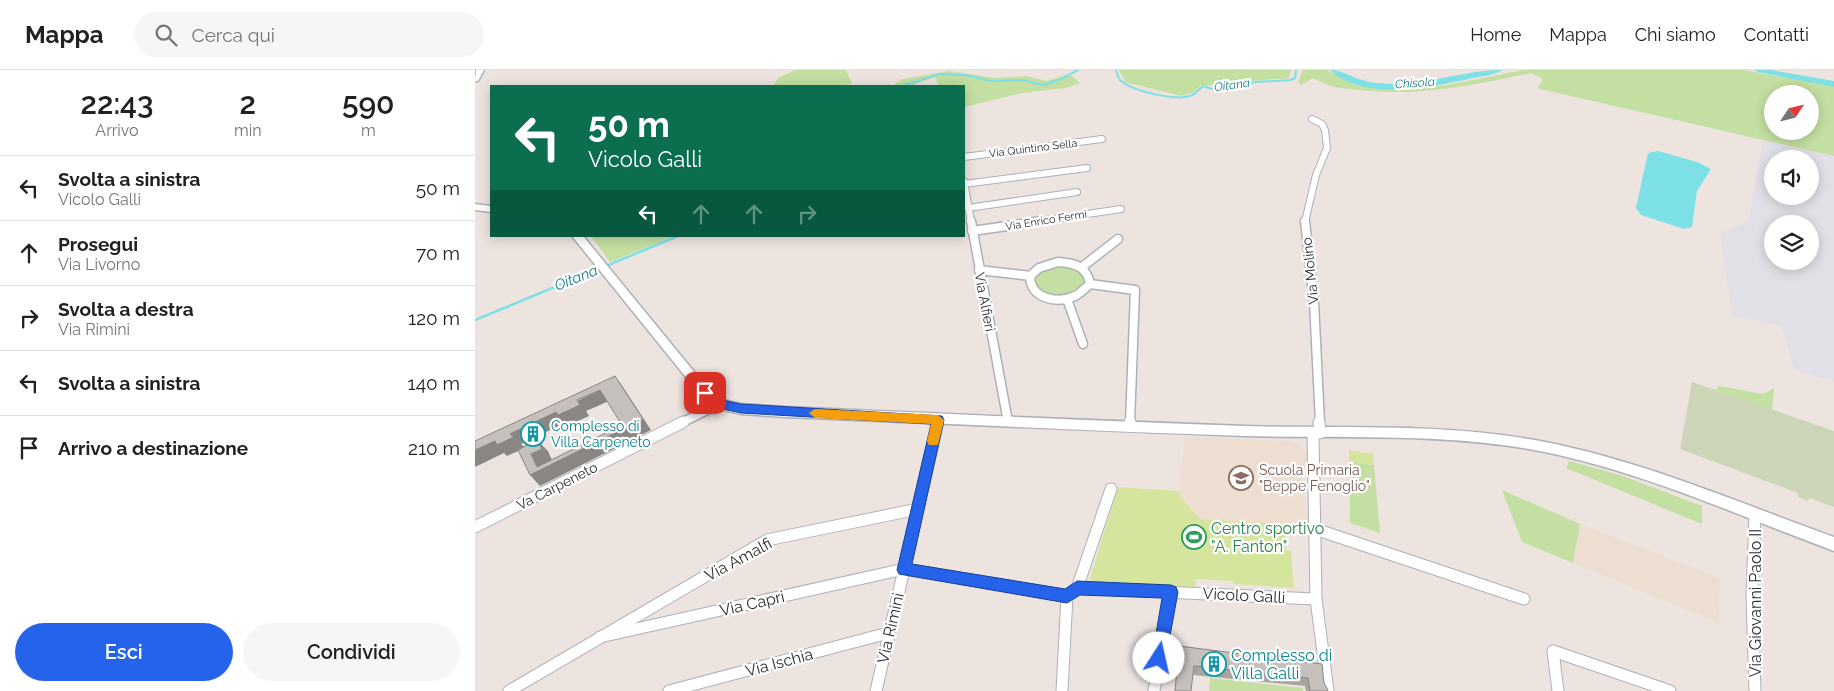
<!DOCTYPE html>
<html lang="it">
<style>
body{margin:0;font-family:Raleway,sans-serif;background:#f6f6f6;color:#202124;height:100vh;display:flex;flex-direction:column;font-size:19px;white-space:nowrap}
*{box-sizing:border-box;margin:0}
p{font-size:16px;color:#757577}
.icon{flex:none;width:28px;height:28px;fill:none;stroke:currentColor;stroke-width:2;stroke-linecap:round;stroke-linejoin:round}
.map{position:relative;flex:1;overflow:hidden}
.drawer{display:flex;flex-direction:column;background:#fff;width:475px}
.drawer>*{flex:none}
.banner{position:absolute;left:15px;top:15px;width:475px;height:152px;border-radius:0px;box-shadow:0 2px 12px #0003;background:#0b6e4f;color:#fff;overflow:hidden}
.needle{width:32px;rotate:55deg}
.fabs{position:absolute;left:1289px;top:15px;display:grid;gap:10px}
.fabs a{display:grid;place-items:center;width:55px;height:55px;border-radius:50%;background:#fff;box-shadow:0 2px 12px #0003;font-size:25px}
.pin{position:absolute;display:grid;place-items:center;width:42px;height:42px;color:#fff;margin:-21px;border-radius:10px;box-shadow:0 2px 8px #0006}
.me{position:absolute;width:55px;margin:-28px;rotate:10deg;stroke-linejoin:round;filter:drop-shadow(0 0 4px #0008)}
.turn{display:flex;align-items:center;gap:18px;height:105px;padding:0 15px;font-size:22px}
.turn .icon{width:65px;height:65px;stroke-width:2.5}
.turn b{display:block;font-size:35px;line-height:42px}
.lanes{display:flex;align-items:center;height:48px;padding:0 15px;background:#0003;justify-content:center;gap:25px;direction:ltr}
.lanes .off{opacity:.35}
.eta{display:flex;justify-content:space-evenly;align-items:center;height:85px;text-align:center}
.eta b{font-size:30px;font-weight:600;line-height:35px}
.primary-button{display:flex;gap:10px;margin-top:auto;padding:10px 15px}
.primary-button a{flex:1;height:58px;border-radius:30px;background:#2563eb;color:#fff;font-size:20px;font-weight:600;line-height:58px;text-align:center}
.primary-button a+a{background:#f6f6f6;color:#202124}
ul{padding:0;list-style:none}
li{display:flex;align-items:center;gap:15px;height:65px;padding:0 15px;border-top:1px solid #e0e0e0}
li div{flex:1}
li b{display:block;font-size:19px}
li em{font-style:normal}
header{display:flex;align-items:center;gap:30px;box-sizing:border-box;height:70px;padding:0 25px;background:#fff;border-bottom:1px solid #e0e0e0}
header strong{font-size:24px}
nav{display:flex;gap:28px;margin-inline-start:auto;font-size:18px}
.search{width:350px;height:45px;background:#f6f6f6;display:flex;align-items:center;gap:12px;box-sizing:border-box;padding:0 18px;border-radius:28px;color:#757577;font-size:19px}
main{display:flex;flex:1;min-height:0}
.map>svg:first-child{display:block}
.industrial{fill:#e0e0e6;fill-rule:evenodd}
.education{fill:#edded1}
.green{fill:#c3dfa1;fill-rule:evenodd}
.cemetery{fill:#ccd5b8}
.pitch{fill:#d6e59e}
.water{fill:#7ce0e6}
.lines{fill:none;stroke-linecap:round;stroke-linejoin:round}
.stream-far1{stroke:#7ce0e6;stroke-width:2}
.stream{stroke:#7ce0e6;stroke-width:2.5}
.river{fill:#7ce0e6;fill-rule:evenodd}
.street-far2-casing{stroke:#acb1b7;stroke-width:8}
.street-far1-casing{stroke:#acb1b7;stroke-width:11}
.street-casing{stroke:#acb1b7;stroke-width:13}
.secondary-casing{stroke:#acb1b7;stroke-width:3}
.street-far2{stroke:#fff;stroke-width:6}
.street-far1{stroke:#fff;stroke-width:8}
.street{stroke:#fff;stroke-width:11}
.secondary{fill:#fff;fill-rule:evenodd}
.wall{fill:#a9a5a1}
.shaded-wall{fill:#8a8683}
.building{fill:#c5c0bb;stroke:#8a8683}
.route{fill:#2563eb;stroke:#184099}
.slow{fill:#f59e0b}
.labels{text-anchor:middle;stroke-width:4.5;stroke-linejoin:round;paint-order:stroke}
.far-street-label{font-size:11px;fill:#2c2c2c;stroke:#fff}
.far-water-label{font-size:12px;font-style:italic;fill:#187e8d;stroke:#fff}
.street-label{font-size:14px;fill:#2c2c2c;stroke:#fff}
.culture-label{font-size:14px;fill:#0d838f;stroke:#fff;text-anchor:start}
.education-label{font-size:14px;fill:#785e54;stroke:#fff;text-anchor:start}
.water-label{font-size:15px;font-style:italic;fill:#187e8d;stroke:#fff}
.near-leisure-label{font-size:16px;fill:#27864d;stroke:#fff;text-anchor:start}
.near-street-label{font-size:16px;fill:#2c2c2c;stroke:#fff}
.near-culture-label{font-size:16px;fill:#0d838f;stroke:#fff;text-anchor:start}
</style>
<header>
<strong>Mappa</strong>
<div class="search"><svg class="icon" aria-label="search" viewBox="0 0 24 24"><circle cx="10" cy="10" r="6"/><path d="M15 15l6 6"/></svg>Cerca qui</div>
<nav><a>Home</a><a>Mappa</a><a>Chi siamo</a><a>Contatti</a></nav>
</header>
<main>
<section class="drawer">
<div class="eta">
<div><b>22:43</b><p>Arrivo</p></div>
<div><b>2</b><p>min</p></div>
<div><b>590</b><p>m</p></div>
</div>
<ul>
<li><svg class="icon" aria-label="left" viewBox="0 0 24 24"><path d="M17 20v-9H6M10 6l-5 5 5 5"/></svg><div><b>Svolta a sinistra</b><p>Vicolo Galli</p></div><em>50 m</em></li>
<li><svg class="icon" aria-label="ahead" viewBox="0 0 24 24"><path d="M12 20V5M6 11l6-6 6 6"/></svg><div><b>Prosegui</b><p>Via Livorno</p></div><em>70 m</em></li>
<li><svg class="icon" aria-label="right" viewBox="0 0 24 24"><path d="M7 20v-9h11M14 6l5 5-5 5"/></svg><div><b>Svolta a destra</b><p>Via Rimini</p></div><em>120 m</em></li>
<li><svg class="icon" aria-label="left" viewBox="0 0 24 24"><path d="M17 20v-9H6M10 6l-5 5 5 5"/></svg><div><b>Svolta a sinistra</b></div><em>140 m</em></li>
<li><svg class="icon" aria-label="arrive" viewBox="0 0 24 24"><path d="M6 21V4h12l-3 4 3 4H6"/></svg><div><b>Arrivo a destinazione</b></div><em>210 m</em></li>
</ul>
<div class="primary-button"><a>Esci</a><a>Condividi</a></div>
</section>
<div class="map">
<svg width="1359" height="621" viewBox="0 0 1359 621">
<rect width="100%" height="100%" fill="#ede4e0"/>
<path class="industrial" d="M1288,70L1359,86V311L1319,300L1307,256L1257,245L1245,164L1274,150ZM1298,89H1335V126H1298ZM1298,154H1335V191H1298Z"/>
<g class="education">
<path d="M710,367L815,371L824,375L833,383L834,389V398L826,399L828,416L823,418V421L828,424L830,441L835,445V455L725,449L703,426Z"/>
<path d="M1105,454L1245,508L1244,553L1098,493Z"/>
</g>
<g class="green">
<path d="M320,0H371L377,14L361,16H298L303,8Z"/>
<path d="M644,0H816L814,8L764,12L741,16L726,15L720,22L706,26L650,12Z"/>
<path d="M828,0H852L880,15L929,19L972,15L1049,0H1267L1359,16V86L1065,19L1063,17L1068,9L1056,3C998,15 944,27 885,20C865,18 856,18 838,8L826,15L823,12ZM1298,24H1335V61H1298Z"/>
<path d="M474,1L520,8L551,6L572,11L591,5L597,6L605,13L590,18L547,23L489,37V16H464L460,7L435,16H417L428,9Z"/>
<path d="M116,166H199L135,192Z"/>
<path d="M587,195L604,200L610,209C608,229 579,227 565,222L560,212C563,200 575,197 587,195Z"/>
<path d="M1244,316L1288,324L1299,318L1297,340L1240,320Z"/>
<path d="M1094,391L1145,405L1227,436V454L1091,398Z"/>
<path d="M874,392L899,395L905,463L875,453Z"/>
<path d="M1027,420L1105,454L1098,493L1047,472Z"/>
<path d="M735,608L828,618V621H734Z"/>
</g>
<path class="cemetery" d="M1217,312L1359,361V437L1334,428L1333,431L1323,427V423L1205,379Z"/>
<g class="pitch">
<path d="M874,380L898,384L899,395L874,392Z"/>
<path d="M643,417L704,421V426L725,449L811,454V480H816L819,518L759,514L758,511L721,509L720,517L617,511L615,508Z"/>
</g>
<path class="water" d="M1183,81L1222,92L1236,99L1222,121L1217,157L1209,159L1166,145L1161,138L1173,83Z"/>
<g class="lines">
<g class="stream-far1">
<path d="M641,0C642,4 643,8 646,11C658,21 701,31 715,26C721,24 724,20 728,16L740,20L780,12L816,10L820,8L821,0"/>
<path d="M427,16L465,4L490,5L516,11L547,10L568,15L586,9L603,0"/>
</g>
<g class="stream">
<path d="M131,196L203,166"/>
<path d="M0,250L126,198"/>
</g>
<g class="river">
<path d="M855,0C867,0 873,6 884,9C894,13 905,13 915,14C953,15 989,0 1027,0C1020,5 1007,6 998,8C958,17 888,32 855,0Z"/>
<path d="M1279,0H1296L1359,11V17L1283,2Z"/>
</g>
<defs>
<g id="street-far2">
<path d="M489,87L627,69"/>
<path d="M489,111L496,152"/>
<path d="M489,114L612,98"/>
<path d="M493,138L602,122"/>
<path d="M559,152L646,139"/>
<path d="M830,152L841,105L852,78L850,60L847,54L837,49"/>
</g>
<g id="street-far1">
<path d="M496,151L533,352"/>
<path d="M830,151L839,232L845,353"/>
<path d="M497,161L567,151"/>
<path d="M583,192C599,193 612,196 615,214C610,218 605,224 600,226C582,234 555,229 555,206L564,198Z"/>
<path d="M607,197L643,169"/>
<path d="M504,200L556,206"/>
<path d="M615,214L660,220L655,353"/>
<path d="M592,229L608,274"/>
<path d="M206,353L244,334"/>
<path d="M462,353L463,350"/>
</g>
<g id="street">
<path d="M844,352L845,363"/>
<path d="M655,356V352"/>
<path d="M838,363L841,529L853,621"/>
<path d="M1280,445L1277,525L1280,621"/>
<path d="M0,457L208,352"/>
<path d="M840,459L1049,529"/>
<path d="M602,518L636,419"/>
<path d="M592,526L602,518L841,529"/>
<path d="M125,567L429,499L592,526"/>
<path d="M34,621L292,470L443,439"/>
<path d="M194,621L413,563"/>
<path d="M401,621L463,352"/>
<path d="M587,621L592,526"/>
<path d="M679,621L696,522"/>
<path d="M1083,621L1078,581L1195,621"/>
</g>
<g id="secondary">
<path d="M1,0H9L3,11H0Z"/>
<path d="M0,134L16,136V142L0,140Z"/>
<path d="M97,166H108L234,320L248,330L266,334L310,337C463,343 617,351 770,356C864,359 960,353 1054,369C1159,387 1259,431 1359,467V481C1259,444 1160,398 1054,379C961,363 865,369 771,366C617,361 464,353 310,347L266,344L244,339L226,326Z"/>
</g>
</defs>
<use href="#street-far2" class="street-far2-casing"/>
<use href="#street-far1" class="street-far1-casing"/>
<use href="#street" class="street-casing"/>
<use href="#secondary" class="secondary-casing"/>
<use href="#street-far2" class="street-far2"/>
<use href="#street-far1" class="street-far1"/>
<use href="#street" class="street"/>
<use href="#secondary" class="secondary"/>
</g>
<path class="wall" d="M704,576L847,594L849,613L853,621H831L830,616L718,605Z"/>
<g class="shaded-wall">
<path d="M140,306L148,317L176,360L65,416L55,405L62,397L56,384L62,370L73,381L77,390L168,349Z"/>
<path d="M125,320L134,331L111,341L114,346L92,356L90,353L46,374L50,378L32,386L29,383L0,397V380Z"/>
</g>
<g class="building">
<path d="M140,306L168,349L55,405L43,380L62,370L67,379L56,384L62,397L147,355L125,320L102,330L105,335L83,345L81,342L35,364L39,367L22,375L20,371L0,380V371Z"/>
<path d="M704,576L847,594L849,613L852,618L853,621H835L833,608L719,596L716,621H700Z"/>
</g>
<path class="route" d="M230,319L247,330L266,334L467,346L469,350L437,494L590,519L602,511L696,515L701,517L703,522L690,593L684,596L679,593L677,588L687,528L605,525L592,533L424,504L422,500L456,354L266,343L239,337L225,323Z"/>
<path class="slow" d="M340,339L463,345L469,350L463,375H454L452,371L456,354L340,348L334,343Z"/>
<defs>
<symbol id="building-ring" viewBox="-11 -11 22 22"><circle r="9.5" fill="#fff" stroke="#0f9aa8" stroke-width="1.5"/><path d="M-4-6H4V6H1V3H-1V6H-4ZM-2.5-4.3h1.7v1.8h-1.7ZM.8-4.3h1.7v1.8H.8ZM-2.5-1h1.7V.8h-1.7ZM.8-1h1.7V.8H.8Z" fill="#0f9aa8"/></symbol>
<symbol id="school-ring" viewBox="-11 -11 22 22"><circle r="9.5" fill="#fff" stroke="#8d6e63" stroke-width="1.5"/><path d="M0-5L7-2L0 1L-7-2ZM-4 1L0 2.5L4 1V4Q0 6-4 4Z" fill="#8d6e63"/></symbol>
<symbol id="stadium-ring" viewBox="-11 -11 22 22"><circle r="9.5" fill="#fff" stroke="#2e9e5b" stroke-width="1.5"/><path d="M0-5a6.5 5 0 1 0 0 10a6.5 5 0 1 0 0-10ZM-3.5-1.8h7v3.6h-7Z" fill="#2e9e5b"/></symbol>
</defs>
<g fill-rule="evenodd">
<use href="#building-ring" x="44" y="350" width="28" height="28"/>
<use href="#school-ring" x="752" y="394" width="28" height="28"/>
<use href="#stadium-ring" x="705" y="453" width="28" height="28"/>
<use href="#building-ring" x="725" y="580" width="28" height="28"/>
</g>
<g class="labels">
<g class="far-street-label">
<text transform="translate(558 78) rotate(-7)" y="4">Via Quintino Sella</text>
<text transform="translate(571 150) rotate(-9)" y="4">Via Enrico Fermi</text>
</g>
<g class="far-water-label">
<text transform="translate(940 13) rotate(-4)" y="4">Chisola</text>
<text transform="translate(757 15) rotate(-8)" y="4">Oitana</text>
</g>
<g class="street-label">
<text transform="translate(835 201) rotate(-96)" y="5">Via Molino</text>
<text transform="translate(510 232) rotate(79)" y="5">Via Alfieri</text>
<text transform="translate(82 416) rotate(-27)" y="5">Va Carpeneto</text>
</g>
<g class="culture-label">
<text x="76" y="361">Complesso di<tspan x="76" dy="16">Villa Carpeneto</tspan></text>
</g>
<g class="education-label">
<text x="784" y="405">Scuola Primaria<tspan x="784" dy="16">"Beppe Fenoglio"</tspan></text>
</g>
<g class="water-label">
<text transform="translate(101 208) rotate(-22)" y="5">Oitana</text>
</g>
<g class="near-leisure-label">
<text x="736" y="464">Centro sportivo<tspan x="736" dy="18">"A. Fanton"</tspan></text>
</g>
<g class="near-street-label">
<text transform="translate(263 489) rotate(-28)" y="6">Via Amalfi</text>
<text transform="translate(769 525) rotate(3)" y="6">Vicolo Galli</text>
<text transform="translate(277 533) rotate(-13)" y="6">Via Capri</text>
<text transform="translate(1280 533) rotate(-90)" y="6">Via Giovanni Paolo II</text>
<text transform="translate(415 558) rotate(-77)" y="6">Via Rimini</text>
<text transform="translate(304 592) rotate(-15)" y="6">Via Ischia</text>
</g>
<g class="near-culture-label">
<text x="756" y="591">Complesso di<tspan x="756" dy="18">Villa Galli</tspan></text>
</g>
</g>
</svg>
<div class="fabs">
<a><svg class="needle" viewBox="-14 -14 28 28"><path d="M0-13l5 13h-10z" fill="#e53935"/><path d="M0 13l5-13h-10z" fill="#757577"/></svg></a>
<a><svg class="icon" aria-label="sound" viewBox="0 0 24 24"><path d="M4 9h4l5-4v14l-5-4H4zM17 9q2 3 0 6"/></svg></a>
<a><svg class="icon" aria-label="layers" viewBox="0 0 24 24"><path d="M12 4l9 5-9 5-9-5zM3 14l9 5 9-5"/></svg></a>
</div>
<div class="pin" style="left:230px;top:323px;background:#d93025"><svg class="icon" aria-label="arrive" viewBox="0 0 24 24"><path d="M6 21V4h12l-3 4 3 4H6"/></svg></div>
<svg class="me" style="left:684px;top:588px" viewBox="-20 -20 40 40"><circle r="19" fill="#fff"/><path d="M0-13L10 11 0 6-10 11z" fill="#2563eb"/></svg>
<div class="banner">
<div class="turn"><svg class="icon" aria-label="left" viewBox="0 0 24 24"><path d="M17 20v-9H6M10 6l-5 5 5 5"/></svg><div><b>50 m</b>Vicolo Galli</div></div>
<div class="lanes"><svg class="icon" aria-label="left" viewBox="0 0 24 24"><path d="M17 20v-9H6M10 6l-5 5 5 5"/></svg><svg class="icon off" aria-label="ahead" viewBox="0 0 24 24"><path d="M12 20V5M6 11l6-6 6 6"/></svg><svg class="icon off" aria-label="ahead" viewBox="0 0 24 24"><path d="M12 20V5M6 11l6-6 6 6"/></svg><svg class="icon off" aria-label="right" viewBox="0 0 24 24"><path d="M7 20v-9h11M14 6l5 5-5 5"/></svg></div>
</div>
</div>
</main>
